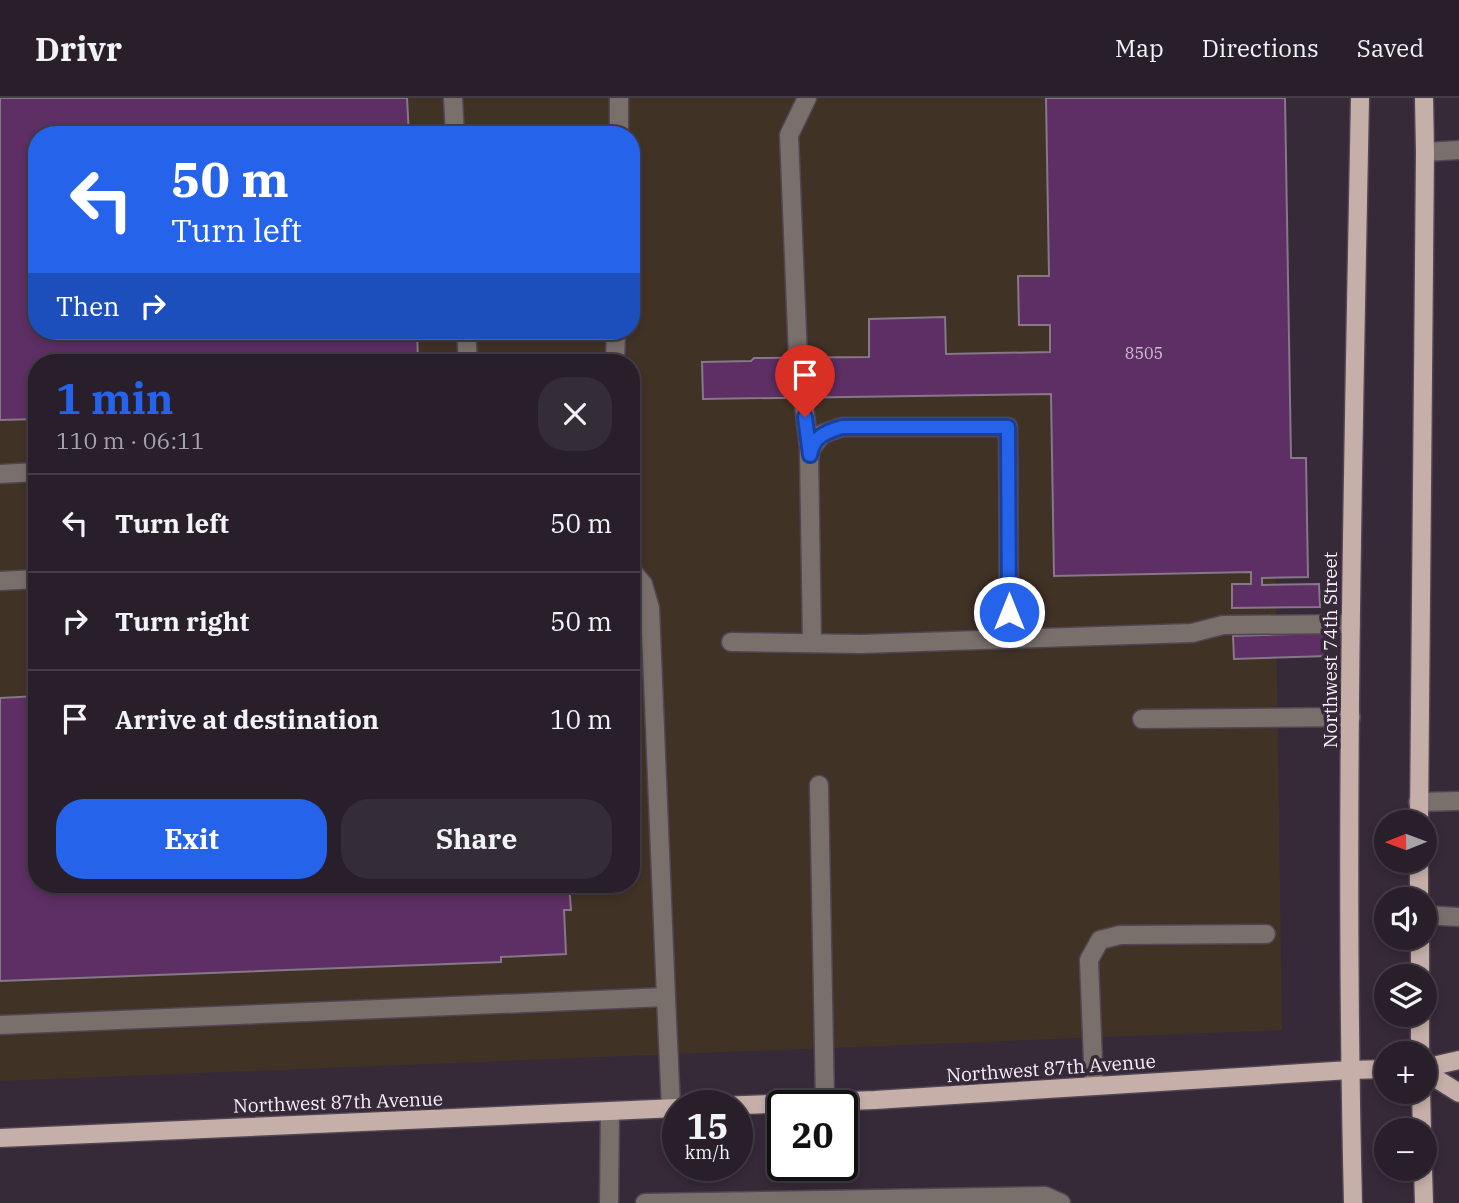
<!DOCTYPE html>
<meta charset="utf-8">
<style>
body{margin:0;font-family:"IBM Plex Serif",serif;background:#342c36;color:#f1f3f6;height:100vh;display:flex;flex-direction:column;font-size:26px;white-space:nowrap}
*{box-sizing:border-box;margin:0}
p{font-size:23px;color:#a5a2a8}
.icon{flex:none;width:38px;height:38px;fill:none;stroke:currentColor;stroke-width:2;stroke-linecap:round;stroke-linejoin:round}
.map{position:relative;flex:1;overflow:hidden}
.panel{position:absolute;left:28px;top:256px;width:612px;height:539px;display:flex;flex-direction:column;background:#281f2a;border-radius:28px;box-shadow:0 4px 10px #0003,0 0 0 2px #443d47}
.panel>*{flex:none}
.hud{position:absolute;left:28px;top:28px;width:612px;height:214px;border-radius:28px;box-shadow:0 4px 10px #0003,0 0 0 2px #443d47;background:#2563eb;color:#fff;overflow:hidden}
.needle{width:46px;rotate:269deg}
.fabs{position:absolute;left:1374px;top:712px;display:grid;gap:14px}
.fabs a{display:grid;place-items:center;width:63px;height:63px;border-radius:50%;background:#281f2a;box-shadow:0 4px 10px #0003,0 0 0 2px #443d47;font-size:35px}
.speed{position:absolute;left:662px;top:992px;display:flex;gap:14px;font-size:35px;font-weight:700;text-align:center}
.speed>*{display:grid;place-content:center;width:91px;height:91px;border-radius:50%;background:#281f2a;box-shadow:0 4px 10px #0003,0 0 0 2px #443d47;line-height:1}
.speed small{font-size:18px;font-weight:400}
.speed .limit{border:4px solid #111;border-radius:10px;background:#fff;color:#111}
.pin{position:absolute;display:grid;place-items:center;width:60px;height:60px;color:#fff;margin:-72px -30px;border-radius:50% 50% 50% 0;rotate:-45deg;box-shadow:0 0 7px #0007}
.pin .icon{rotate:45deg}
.me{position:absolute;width:77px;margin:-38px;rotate:0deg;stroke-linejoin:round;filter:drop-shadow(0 0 5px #0008)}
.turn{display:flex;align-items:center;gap:24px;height:147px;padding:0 28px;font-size:32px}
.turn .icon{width:91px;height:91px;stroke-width:2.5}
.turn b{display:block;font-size:49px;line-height:60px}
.then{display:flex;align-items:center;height:66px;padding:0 28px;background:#0003;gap:14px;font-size:26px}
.round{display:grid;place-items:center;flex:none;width:74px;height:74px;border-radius:28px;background:#342c36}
.head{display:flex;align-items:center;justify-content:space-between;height:119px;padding:0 28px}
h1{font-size:42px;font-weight:800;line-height:52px;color:#2563eb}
.button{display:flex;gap:14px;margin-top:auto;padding:14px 28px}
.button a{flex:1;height:80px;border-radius:28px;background:#2563eb;color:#fff;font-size:28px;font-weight:800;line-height:80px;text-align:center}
.button a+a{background:#342c36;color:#f1f3f6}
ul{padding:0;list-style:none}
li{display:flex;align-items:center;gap:21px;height:98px;padding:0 28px;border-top:2px solid #443d47}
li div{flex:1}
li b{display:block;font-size:26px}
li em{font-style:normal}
header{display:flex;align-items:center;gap:42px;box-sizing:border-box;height:98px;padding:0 35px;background:#281f2a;border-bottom:2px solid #443d47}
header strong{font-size:33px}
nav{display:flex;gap:38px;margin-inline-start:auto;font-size:24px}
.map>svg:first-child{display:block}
.industrial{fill:#413226;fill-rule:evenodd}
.building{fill:#5d2f64;stroke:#867789;stroke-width:2}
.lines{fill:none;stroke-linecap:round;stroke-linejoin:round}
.minor-tunnel{stroke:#534755;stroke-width:18;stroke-dasharray:18 9;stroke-linecap:butt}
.minor-casing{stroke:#514553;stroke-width:21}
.major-casing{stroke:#514553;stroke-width:21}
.minor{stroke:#796f6b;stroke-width:18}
.major{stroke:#c5afa8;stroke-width:18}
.route-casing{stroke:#184099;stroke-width:18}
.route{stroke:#2563eb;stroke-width:12}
.labels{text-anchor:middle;stroke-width:7;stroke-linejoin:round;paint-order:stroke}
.number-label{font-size:16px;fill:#d0bfd4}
.street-label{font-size:19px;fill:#f7eff9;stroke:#362938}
</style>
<header>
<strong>Drivr</strong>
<nav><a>Map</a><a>Directions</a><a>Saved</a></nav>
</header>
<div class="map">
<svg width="1459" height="1105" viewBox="0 0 1459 1105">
<rect width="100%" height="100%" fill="#362938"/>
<path class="industrial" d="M0,0H1269L1282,932L0,983ZM37,37H632V233H37ZM37,264H632V786H37Z"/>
<g class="building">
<path d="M0,0H407L409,37H37V233H417L418,264H37V321L0,322Z"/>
<path d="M1046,0H1285L1291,360H1306L1308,479L1262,480V487L1319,486L1320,509L1232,510V486H1251V474L1054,478L1051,296L703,301L702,264L751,263L754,260L869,259V221L945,219L946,256L1050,254V227H1019L1018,178H1049Z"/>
<path d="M1327,535L1328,558L1234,561L1233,538Z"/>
<path d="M37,598V786H569L571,812H564L566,856L501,859V864L0,883V600Z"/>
</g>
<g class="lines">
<path class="minor-tunnel" d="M798,259L803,300"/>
<defs>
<g id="minor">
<path d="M453,0L455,37"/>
<path d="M619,37V0"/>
<path d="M1425,54L1459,52"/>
<path d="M466,233L468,264"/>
<path d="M798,259L789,37L807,0"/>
<path d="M615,264L616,233"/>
<path d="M803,300L810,357"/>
<path d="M0,376L37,374"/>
<path d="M632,473L643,486L650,510L666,899"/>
<path d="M0,483L37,481"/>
<path d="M731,544L861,546L1192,535L1223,527L1351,526"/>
<path d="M812,545L809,353L822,336L842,329H1008L1009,541"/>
<path d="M1142,621L1351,619"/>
<path d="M819,687L825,1004"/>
<path d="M1418,704L1459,703"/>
<path d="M1424,817L1459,819"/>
<path d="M0,927L666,899L671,1010"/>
<path d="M1094,988L1089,862L1100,842L1120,837L1266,836"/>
<path d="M609,1105L610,1013"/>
<path d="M645,1105L1045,1098L1061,1105"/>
</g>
<g id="major">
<path d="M1419,724L1425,54L1424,0"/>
<path d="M1419,763V802"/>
<path d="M1420,840V878"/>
<path d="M1420,917V956"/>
<path d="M1424,970L1459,962"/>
<path d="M1424,973L1459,995"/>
<path d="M1421,994L1422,1032"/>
<path d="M718,1008L875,1002L1350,972L1386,971"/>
<path d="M0,1040L677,1010"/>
<path d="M1423,1071L1424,1105"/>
<path d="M1353,1105C1344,737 1353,368 1360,0"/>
</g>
</defs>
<use href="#minor" class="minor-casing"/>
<use href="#major" class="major-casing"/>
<use href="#minor" class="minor"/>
<use href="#major" class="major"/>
</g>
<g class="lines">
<defs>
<path id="route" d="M805,319L810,357C813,339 825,334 842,329H1008L1009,514"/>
</defs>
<use href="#route" class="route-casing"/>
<use href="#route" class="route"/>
</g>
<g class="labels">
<g class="number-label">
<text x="1144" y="261">8505</text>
</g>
<g class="street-label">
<text transform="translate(1330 552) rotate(-90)" y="7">Northwest 74th Street</text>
<text transform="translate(1051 970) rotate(-4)" y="7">Northwest 87th Avenue</text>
<text transform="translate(338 1004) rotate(-2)" y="7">Northwest 87th Avenue</text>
</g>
</g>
</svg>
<div class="fabs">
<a><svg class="needle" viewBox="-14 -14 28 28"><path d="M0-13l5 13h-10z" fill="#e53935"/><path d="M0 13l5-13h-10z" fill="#a5a2a8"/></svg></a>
<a><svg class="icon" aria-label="sound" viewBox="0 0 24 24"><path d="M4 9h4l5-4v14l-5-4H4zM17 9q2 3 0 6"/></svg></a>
<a><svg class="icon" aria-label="layers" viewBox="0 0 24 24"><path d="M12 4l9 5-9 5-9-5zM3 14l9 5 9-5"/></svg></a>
<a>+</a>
<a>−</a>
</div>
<div class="speed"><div>15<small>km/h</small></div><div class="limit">20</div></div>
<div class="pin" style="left:805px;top:319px;background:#d93025"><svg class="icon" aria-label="arrive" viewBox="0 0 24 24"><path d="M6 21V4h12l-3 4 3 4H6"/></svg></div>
<svg class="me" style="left:1009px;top:514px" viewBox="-20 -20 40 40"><circle r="17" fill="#2563eb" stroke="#fff" stroke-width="3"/><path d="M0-11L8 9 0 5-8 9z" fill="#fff"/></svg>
<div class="hud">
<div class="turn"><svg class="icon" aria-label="left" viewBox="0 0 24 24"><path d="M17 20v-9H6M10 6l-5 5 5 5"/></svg><div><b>50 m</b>Turn left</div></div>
<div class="then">Then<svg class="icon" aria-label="right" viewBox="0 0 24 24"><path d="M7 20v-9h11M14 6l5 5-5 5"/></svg></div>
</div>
<section class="panel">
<div class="head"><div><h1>1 min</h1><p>110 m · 06:11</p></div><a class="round"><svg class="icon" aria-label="close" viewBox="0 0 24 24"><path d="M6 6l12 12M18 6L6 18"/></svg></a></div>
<ul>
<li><svg class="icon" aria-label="left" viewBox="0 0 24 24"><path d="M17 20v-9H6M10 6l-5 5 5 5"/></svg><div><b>Turn left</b></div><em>50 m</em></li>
<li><svg class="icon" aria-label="right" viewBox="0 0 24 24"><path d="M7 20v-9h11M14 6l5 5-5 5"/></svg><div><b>Turn right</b></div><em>50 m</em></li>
<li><svg class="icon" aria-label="arrive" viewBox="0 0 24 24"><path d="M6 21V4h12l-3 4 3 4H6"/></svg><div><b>Arrive at destination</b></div><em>10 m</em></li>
</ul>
<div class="button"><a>Exit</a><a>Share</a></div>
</section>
</div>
